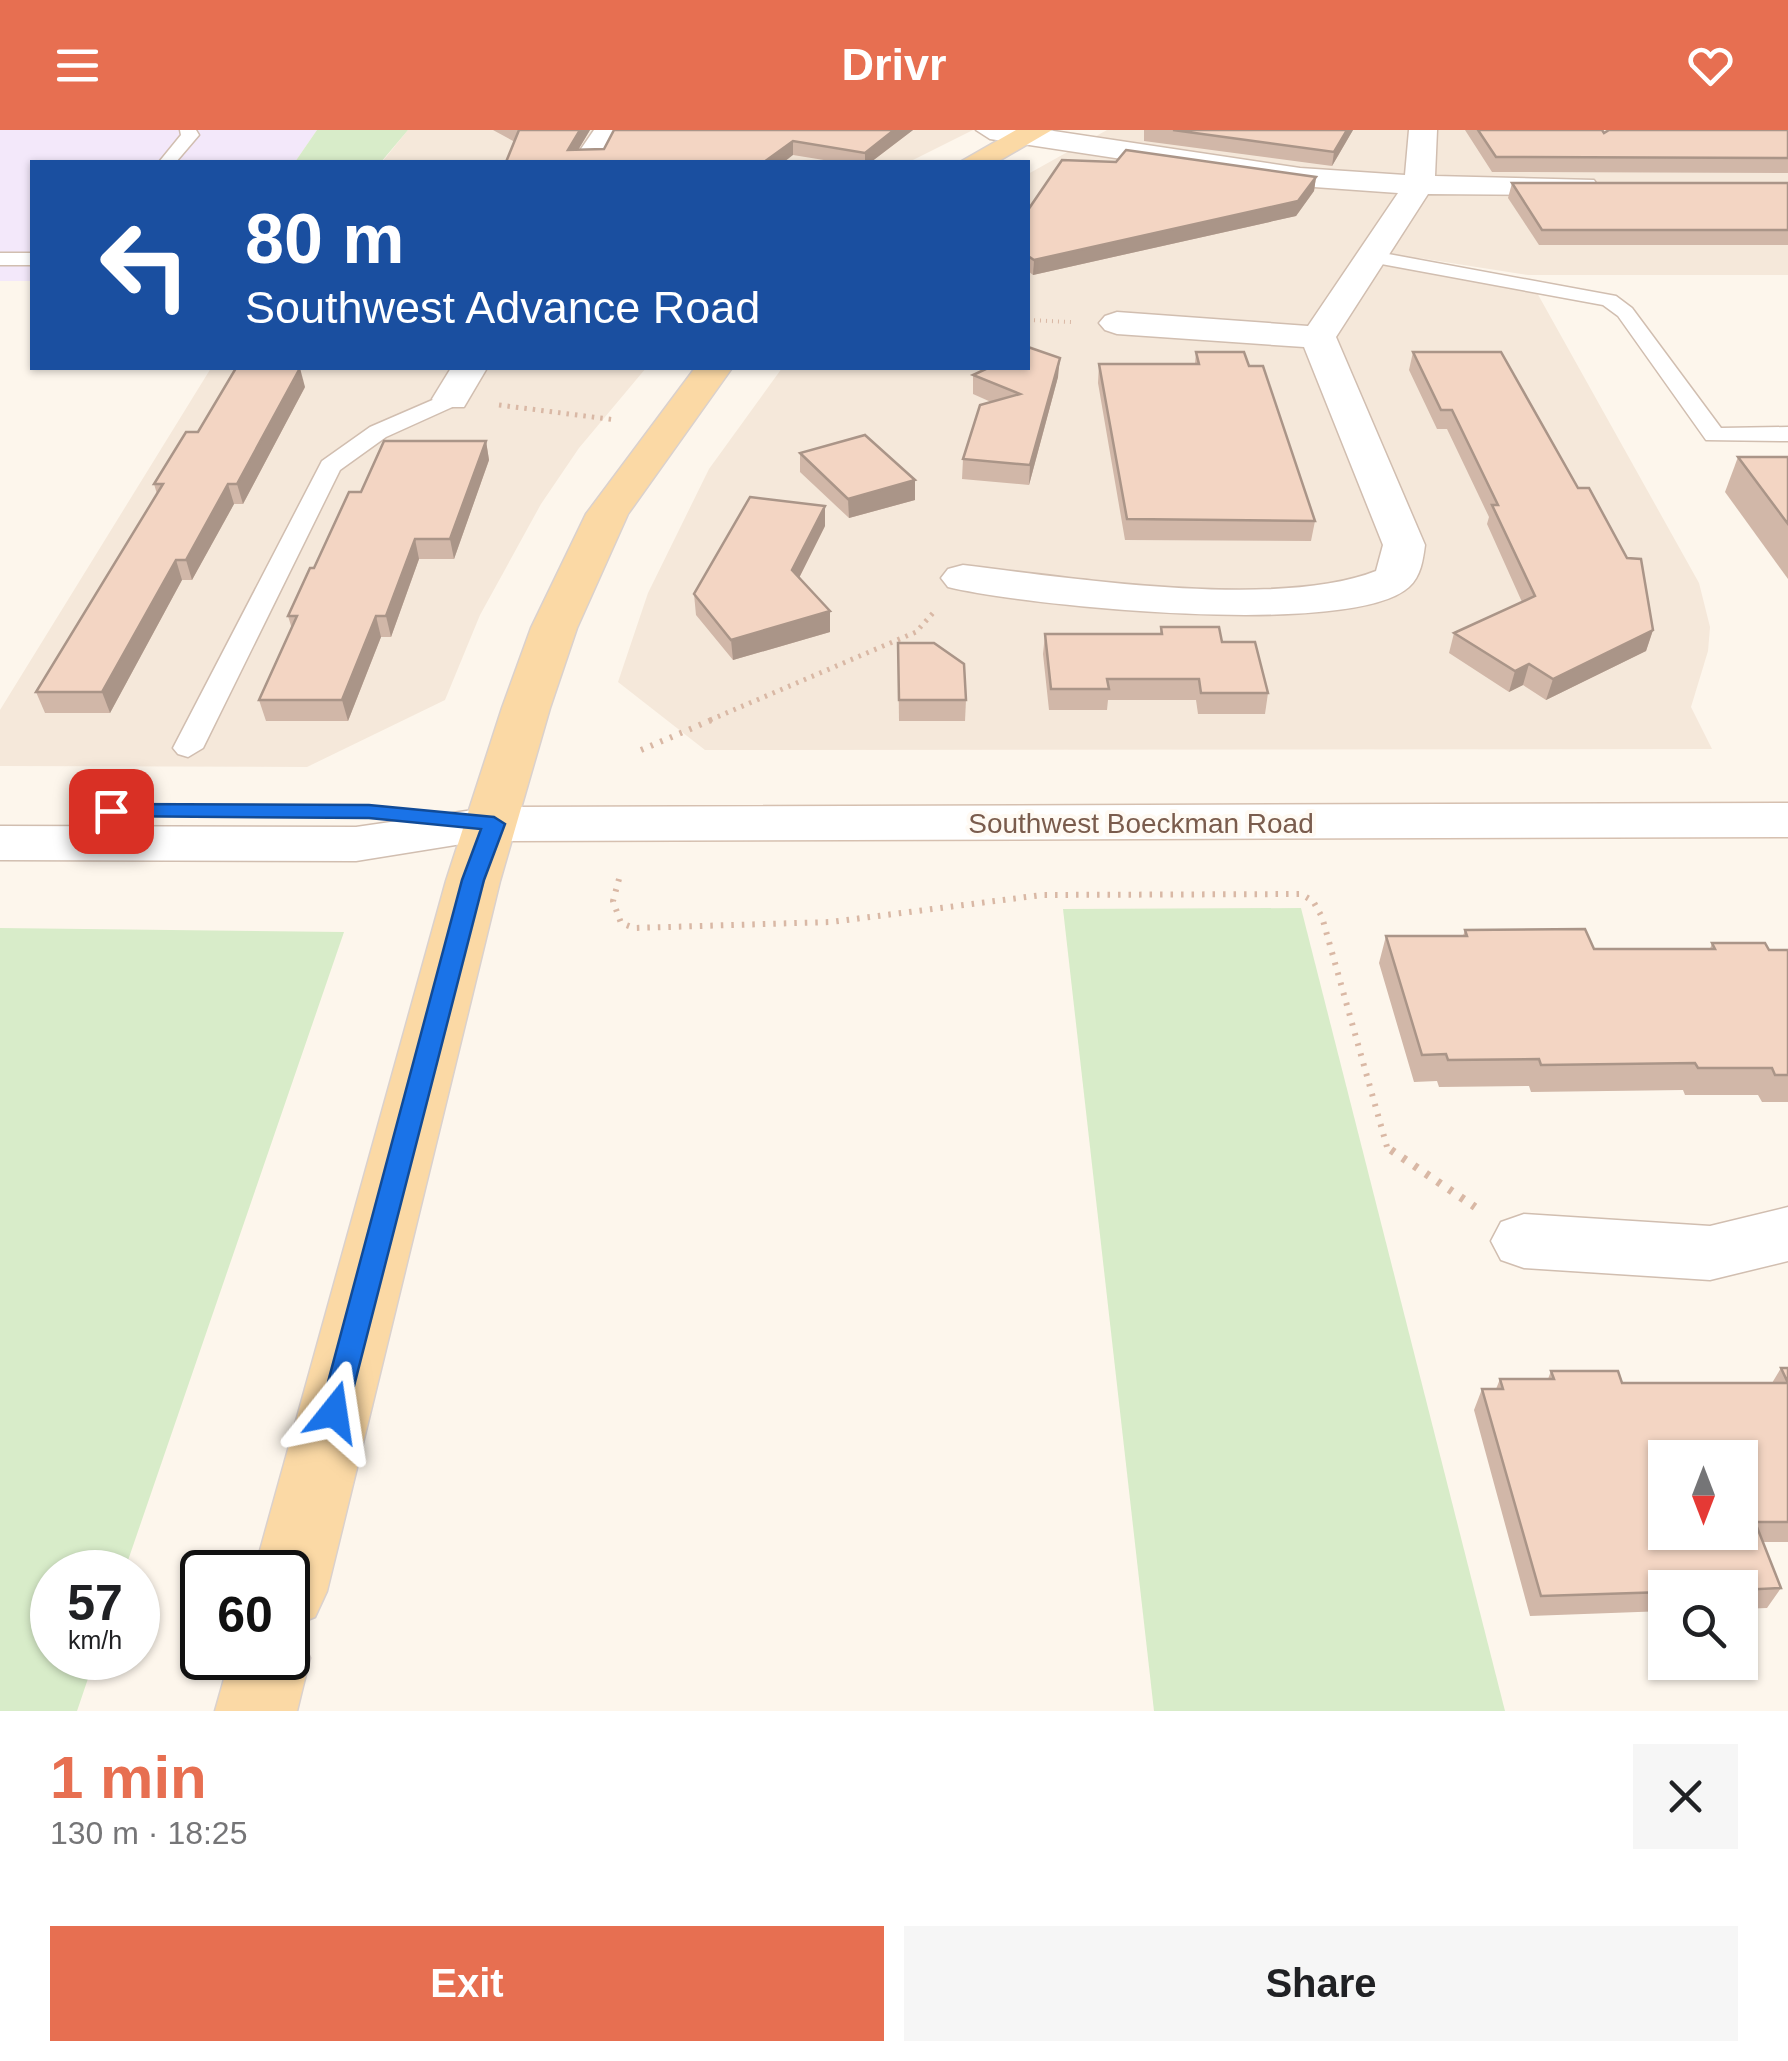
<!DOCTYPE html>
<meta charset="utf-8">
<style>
body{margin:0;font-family:Arial,sans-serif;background:#f6f6f6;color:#202124;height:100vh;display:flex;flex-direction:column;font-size:38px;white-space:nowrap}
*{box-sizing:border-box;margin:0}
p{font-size:32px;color:#757577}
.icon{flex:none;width:55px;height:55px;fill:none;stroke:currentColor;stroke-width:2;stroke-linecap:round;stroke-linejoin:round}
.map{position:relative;height:1581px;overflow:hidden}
.sheet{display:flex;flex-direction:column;background:#fff;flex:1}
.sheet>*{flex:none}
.top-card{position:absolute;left:30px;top:30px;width:1000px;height:210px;border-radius:0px;box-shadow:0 2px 8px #0004;background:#1a4fa0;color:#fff;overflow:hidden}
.needle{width:65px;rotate:180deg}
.controls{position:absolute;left:1648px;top:1310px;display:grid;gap:20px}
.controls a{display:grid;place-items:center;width:110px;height:110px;border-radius:0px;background:#fff;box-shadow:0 2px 8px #0004;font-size:50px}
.speed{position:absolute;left:30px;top:1420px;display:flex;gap:20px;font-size:50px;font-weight:700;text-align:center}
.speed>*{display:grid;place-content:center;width:130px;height:130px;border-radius:50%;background:#fff;box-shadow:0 2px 8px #0004;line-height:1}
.speed small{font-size:25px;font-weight:400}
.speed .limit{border:5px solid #111;border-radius:15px;background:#fff;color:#111}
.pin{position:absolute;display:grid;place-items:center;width:85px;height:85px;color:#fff;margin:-42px;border-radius:20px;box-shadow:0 5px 15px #0006}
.me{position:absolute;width:110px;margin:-55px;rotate:15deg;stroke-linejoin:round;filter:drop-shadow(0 0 8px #0008)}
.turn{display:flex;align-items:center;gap:35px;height:210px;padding:0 50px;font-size:45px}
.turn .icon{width:130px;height:130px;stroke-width:2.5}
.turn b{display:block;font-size:70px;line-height:85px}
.round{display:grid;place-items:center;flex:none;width:105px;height:105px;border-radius:0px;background:#f6f6f6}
.overview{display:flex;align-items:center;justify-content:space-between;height:170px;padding:0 50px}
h1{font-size:60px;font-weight:700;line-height:75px;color:#e76f51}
.action{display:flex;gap:20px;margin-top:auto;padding:20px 50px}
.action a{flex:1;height:115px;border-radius:0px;background:#e76f51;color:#fff;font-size:40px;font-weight:700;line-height:115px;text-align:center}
.action a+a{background:#f6f6f6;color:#202124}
header{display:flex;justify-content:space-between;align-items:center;height:130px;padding:0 50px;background:#e76f51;color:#fff;font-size:45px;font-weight:700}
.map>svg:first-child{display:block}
.residential{fill:#f5e8da}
.education{fill:#f3e8fa}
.green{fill:#d8ecc9}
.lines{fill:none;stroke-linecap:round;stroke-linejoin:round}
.service-casing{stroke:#d1beb0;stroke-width:3}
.minor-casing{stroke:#d1beb0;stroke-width:3}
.tertiary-casing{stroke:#d1beb0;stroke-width:3}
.secondary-casing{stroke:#d6c0b0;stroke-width:3}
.primary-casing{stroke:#dad1cd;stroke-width:3}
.path-far3{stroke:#d9b8a5;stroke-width:4;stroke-dasharray:1 5;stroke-linecap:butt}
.path-far2{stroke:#d9b8a5;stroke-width:5;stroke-dasharray:2.5 6;stroke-linecap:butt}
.path-far1{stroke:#d9b8a5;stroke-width:6;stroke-dasharray:2.5 8;stroke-linecap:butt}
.path{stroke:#d9b8a5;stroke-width:8;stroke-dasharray:4 10;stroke-linecap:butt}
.service{fill:#fff;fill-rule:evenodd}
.minor{fill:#fff;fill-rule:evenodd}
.tertiary{fill:#fff;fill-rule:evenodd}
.secondary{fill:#fff;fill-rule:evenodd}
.primary{fill:#fbd9a5;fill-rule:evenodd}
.wall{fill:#d1b7a8}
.shaded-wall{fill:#aa9588}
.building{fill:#f3d5c3;stroke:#aa9588;stroke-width:2.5;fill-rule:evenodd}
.route{fill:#1a73e8;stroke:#114b97;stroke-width:2.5}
.labels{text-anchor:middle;stroke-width:8;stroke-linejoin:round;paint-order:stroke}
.street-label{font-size:28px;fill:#7a5c4d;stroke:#fffaf3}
</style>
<header><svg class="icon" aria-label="menu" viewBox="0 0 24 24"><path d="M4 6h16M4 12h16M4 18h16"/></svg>Drivr<svg class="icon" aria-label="heart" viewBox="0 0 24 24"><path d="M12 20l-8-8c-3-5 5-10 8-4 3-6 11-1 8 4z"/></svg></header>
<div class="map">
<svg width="1788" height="1581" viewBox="0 0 1788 1581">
<rect width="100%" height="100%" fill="#fdf6ec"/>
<g class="residential">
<path d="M408,0H973L909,32H382Z"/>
<path d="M1107,0H1788V145H1528L1419,128L1413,140L1536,161L1699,453L1710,497L1708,521L1691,577L1712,619L705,620L618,552L648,463L709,339L782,238H1028V44Z"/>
<path d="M211,238H646L579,318L541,374L480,485L445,570L307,637L0,636V580Z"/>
</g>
<path class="education" d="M0,0H317L295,32H32V151H0Z"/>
<g class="green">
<path d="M317,0H408L381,32H295Z"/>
<path d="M1301,778L1505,1581H1154L1063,779Z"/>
<path d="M0,798L344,802L124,1442H52V1528H95L77,1581H0Z"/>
</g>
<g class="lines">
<defs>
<g id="service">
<path d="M180,0H196L199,5L176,32H159L181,5Z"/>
<path d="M1372,121L1616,166L1632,178L1721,298L1788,297V311L1706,310L1618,186L1603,175L1365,131L1362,127Z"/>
<rect x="0" y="123" width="32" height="12"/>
<path d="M451,262L459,264V274L386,307L340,340L203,618L188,627L178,624L173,618L322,331L370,297Z"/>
</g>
<g id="minor">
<path d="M594,0H622L602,32H572Z"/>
<path d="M976,0H1047L1300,38L1405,45L1409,0H1437L1435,46L1594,50L1598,56L1583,65L1428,64L1336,207L1425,415C1423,430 1421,446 1409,457C1352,509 1025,476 948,457L941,448L948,439L963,435C1071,448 1277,480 1376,441L1383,415L1304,217L1117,204L1105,200L1099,193L1105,186L1117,182L1308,196L1398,63L1300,56L990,9Z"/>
<path d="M451,238H487L464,277H438L432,269Z"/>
<path d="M1788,1077V1131L1710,1150L1524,1138L1501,1130L1491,1111L1501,1092L1524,1084L1710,1096Z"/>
</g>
<path id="tertiary" d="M494,677L512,682L520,694L512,706L356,731L0,730V696L356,697Z"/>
<path id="secondary" d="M1788,673V707L494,711L476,706L468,694L476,682L494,677Z"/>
<g id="primary">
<path d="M1016,0H1052L997,32H960Z"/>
<path d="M695,238H732L628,384L577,498L550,578L500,751L327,1461L315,1487L290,1497L298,1500L310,1528L297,1581H215L230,1528H288V1442H254L446,751L502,578L531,498L586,384Z"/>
</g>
</defs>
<use href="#service" class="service-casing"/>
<use href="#minor" class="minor-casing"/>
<use href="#tertiary" class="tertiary-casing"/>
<use href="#secondary" class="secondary-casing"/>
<use href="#primary" class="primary-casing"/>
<path class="path-far3" d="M1028,190L1071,192"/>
<g class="path-far2">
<path d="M499,275L616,290"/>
<path d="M710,590L916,502L933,483"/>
</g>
<g class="path-far1">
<path d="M641,620L716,588"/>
<path d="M619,749L613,771L621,793L634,798L831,792L1042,765L1301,764L1313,771L1322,787L1387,1017L1394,1022"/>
</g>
<path class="path" d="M1391,1020L1475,1077"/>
<use href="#service" class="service"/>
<use href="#minor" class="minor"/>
<use href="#tertiary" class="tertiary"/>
<use href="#secondary" class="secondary"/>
<use href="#primary" class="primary"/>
</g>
<g class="wall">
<path d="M493,0H590L578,20L604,19L614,0H913L871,32H836L793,25L506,32L515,12Z"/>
<path d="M1144,0H1353L1332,36L1144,11Z"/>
<path d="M1465,0H1602L1604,3L1788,0V43L1492,42Z"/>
<path d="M1316,47L1314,61L1296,86L1033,145L1028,141V80Z"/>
<path d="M1512,53H1788V115H1539L1508,68Z"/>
<path d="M1196,222L1249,236L1315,391L1311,411L1125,410L1098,253L1099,234H1195Z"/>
<path d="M1413,222L1653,500L1646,521L1546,570L1523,555L1509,562L1449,523L1454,503L1522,472L1487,394L1489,387L1447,299H1437L1409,240Z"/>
<path d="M973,245L1058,247L1029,355L962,349L963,329L991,272L973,264Z"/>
<path d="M305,257L243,374H234L192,450H182L110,583H45L36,562L157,364L154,354Z"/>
<path d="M486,311L489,330L454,429H419L391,507H381L348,591H266L259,570L292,499L288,486L314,438L361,362Z"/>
<path d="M800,323L915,370L849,388L800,342Z"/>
<path d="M1738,327H1788V449L1725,362Z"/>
<path d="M825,396L799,448L830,502L733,530L696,485L694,464Z"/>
<path d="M1161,497L1222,512L1268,563L1265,584H1198L1196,570H1108L1107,580H1049L1043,524L1045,504H1160Z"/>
<path d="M898,513L966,570L965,591H899Z"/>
<path d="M1465,800L1594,819H1710L1712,813L1769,820H1788V972H1762L1758,965H1685L1683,960L1531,962L1529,956L1439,957L1437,951L1414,952L1379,833L1386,806H1463Z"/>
<path d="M1781,1238H1788V1412H1763L1781,1458L1767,1478L1740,1479V1458H1665V1481L1530,1486L1474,1280L1482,1259H1496L1500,1249H1548L1551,1241L1622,1253H1772Z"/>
</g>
<g class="shaded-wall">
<path d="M580,0H590L571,32L568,20Z"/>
<path d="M894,0H913L871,32H865V23Z"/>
<path d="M1347,0H1353L1332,36L1334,22Z"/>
<path d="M793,11V25L784,32H764Z"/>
<path d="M1316,47L1314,61L1296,86L1033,145L1034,130Z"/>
<path d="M1060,228L1058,247L1029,355L1030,335Z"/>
<path d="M300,238L305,257L243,374L237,354Z"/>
<path d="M486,311L489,330L454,429L450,409Z"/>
<path d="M915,350V370L849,388L848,369Z"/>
<path d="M228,354L234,374L192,450L186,430Z"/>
<path d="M825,376V396L793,460L792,440Z"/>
<path d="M415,409L419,429L391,507L386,486Z"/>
<path d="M176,430L182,450L110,583L102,562Z"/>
<path d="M830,481V502L733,530L731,510Z"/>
<path d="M376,486L381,507L348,591L342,570Z"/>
<path d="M1653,500L1646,521L1546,570L1553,549Z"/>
<path d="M1529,534L1523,555L1509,562L1515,541Z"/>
</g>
<g class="building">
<path d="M519,0H580L568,20L604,19L614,0H894L865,23L793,11L764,32H506Z"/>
<path d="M1173,0H1347L1334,22Z"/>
<path d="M1478,0H1602L1604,3L1609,0H1788V28L1496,27Z"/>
<path d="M1126,20L1316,47L1298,71L1034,130L1028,126V80L1062,30L1116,32Z"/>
<path d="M1512,53H1788V100H1542Z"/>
<path d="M1028,217L1060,228L1030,335L963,329L980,275L1020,264L973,245L988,238H1028Z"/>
<path d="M1196,222H1244L1249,236H1263L1315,391L1127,389L1099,234H1199Z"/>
<path d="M1413,222H1501L1578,358H1589L1627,428L1641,429L1653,500L1553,549L1529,534L1515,541L1454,503L1535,466L1492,375H1498L1452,280H1441Z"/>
<path d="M236,238H300L237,354H228L186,430H176L102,562H36L163,354H154L186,302H198Z"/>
<path d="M865,305L915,350L848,369L800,323Z"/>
<path d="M384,311H486L450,409H415L386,486H376L342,570H259L297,486H288L310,438H314L349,362H361Z"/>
<path d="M1738,327H1788V394Z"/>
<path d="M750,367L825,376L792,440L830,481L731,510L694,464Z"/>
<path d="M1161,497H1219L1222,512H1255L1268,563H1201L1199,549H1107L1109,559H1051L1045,504H1162Z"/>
<path d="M898,513H934L964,534L966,570H899Z"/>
<path d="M1585,799L1594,819H1715L1712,813H1765L1769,820H1788V945H1775L1772,938H1698L1695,933L1541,935L1539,929L1448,930L1446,924L1422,925L1386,806H1467L1465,800Z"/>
<path d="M1781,1238H1788V1392H1755L1781,1458L1740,1460V1458H1665V1462L1541,1466L1482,1259H1503L1500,1249H1554L1551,1241H1618L1622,1253H1788ZM1665,1328H1740V1402H1665Z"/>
</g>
<path class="route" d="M111,674L369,675L494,687L505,694L484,750L345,1291L334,1295L324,1291L320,1282L462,750L481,699L369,688L104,686V676Z"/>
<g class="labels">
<g class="street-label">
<text x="1141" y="703">Southwest Boeckman Road</text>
</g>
</g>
</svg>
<div class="controls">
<a><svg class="needle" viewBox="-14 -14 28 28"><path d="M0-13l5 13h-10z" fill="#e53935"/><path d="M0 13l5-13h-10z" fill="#757577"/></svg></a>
<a><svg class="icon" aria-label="search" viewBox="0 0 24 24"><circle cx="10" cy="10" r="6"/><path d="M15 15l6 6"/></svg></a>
</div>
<div class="speed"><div>57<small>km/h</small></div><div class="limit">60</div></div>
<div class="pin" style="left:111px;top:681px;background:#d93025"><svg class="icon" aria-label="arrive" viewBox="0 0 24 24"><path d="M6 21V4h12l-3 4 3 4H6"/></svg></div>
<svg class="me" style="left:334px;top:1282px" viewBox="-20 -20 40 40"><path d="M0-17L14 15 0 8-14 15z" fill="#1a73e8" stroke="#fff" stroke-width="4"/></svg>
<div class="top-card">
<div class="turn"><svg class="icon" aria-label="left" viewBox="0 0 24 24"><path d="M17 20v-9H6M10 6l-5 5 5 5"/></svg><div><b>80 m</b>Southwest Advance Road</div></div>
</div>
</div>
<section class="sheet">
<div class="overview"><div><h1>1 min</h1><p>130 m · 18:25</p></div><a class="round"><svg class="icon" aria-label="close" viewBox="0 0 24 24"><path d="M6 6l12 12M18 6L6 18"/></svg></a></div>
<div class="action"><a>Exit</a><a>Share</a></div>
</section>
